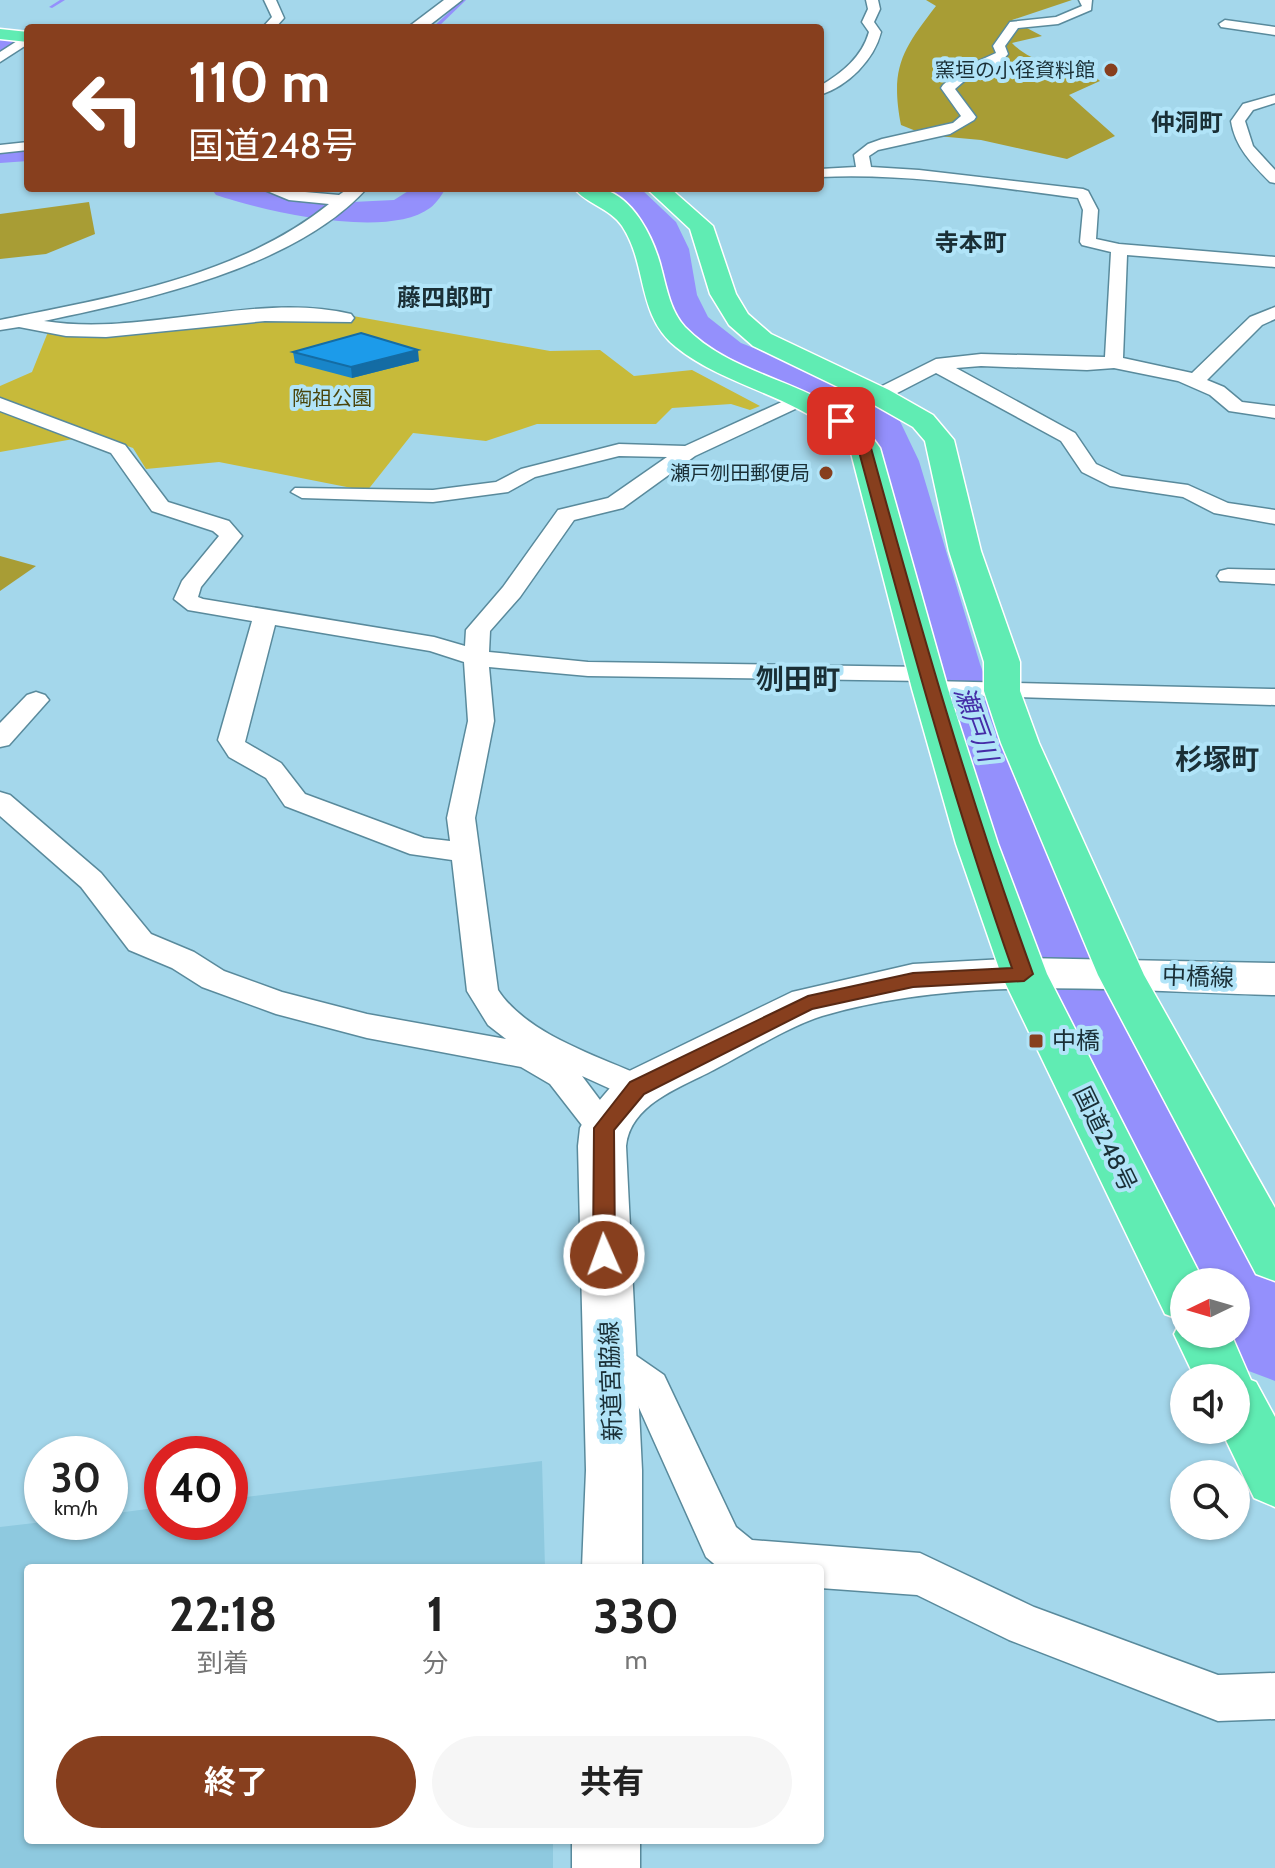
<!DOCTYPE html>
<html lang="ja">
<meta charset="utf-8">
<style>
body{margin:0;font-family:Cabin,"Noto Sans JP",sans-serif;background:#f6f6f6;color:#222;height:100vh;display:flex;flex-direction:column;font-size:30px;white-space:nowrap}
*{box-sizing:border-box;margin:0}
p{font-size:26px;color:#767676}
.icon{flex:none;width:44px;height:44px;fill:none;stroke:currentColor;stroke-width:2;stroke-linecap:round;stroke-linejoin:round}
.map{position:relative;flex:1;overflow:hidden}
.sheet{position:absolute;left:24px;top:1564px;width:800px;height:280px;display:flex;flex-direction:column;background:#fff;border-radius:8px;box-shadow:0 2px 6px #0004}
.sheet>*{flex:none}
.guide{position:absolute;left:24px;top:24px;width:800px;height:168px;border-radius:8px;box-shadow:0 2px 6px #0004;background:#873f1e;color:#fff;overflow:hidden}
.needle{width:52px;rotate:265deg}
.controls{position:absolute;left:1170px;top:1268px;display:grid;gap:16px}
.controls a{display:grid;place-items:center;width:80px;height:80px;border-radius:50%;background:#fff;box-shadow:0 2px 6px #0004;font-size:40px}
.speed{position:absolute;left:24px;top:1436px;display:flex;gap:16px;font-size:40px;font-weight:700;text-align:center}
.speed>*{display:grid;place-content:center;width:104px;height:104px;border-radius:50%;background:#fff;box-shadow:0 2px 6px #0004;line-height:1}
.speed small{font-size:20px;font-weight:400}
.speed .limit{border:12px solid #d22;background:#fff;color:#111}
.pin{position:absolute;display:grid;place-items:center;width:68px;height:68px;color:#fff;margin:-34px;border-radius:16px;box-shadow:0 4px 12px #0006}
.me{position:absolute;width:88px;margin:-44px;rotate:358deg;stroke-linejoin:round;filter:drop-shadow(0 0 6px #0008)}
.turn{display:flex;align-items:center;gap:28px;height:168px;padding:0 32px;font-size:36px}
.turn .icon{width:104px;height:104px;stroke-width:2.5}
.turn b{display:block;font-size:56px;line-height:68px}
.eta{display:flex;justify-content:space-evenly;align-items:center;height:136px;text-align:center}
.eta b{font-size:48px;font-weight:700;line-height:56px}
.cta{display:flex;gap:16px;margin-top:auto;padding:16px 32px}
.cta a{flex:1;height:92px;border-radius:48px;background:#873f1e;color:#fff;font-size:32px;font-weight:700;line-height:92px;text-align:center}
.cta a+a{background:#f6f6f6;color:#222}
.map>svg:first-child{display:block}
.built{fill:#8ec9df}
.green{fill:#c7ba3a}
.forest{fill:#a89d35}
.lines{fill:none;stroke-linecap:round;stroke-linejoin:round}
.stream{fill:#9490fc;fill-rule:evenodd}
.river{fill:#9490fc;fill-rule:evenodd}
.street-casing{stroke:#598a9c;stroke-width:3}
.secondary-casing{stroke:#598a9c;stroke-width:3}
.highway-casing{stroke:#fff;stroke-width:3}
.street{fill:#fff;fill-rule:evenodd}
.secondary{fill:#fff;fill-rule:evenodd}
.highway{fill:#60ecb3;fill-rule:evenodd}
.wall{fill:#1885c9}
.shaded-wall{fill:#146ca4}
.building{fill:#1c9bea;stroke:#146ca4;stroke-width:2}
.route{fill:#873f1e;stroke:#582914;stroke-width:2}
.poi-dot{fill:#873f1e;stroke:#b1e4f8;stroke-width:3}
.labels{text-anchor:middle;stroke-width:8;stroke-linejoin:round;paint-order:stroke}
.far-poi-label{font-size:20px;fill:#1a2f36;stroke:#b1e4f8;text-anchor:end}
.far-park-label{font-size:20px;fill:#4a450c;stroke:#b1e4f8}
.far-quarter-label{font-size:24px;font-weight:bold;fill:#1a2f36;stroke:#b1e4f8}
.street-label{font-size:24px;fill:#1a2f36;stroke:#b1e4f8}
.poi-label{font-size:24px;fill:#1a2f36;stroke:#b1e4f8;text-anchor:start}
.water-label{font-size:26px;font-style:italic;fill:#442ca7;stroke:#b1e4f8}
.quarter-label{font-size:28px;font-weight:bold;fill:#1a2f36;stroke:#b1e4f8}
</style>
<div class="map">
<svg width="1275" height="1868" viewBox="0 0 1275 1868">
<rect width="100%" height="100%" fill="#a4d7eb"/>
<path class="built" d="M542,1461L545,1568H28V1840H553V1868H0V1527L43,1522H110V1514L162,1507V1522H230V1499Z"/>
<path class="green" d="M336,313L550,351L600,350L634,376L692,370L760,406L750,410L731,404L672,408L656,424H537L486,441L413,433L367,491L219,462L146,469L133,448L96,435L0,452V386L32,372L48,332L84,338Z"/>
<g class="forest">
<path d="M926,0H1072L1012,20L1042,36L1012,43C1031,63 1057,66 1084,67L1100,81L1069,95L1115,136L1067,159L981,140L926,135L901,125C890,68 902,50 936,6Z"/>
<path d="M89,202L95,234L46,254L0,259V214Z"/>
<path d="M0,556L36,566L0,591Z"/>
</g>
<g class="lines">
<g class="stream">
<path d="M60,0H65L52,8L49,7Z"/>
<path d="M462,0H466L437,28H432Z"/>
</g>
<g class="river">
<path d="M8,34L17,36L21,42L9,56L0,58V36Z"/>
<path d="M28,143V161L0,163V145Z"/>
<path d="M211,188H260L352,202L394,200L413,188H446C442,194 437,203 430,208C387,240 264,211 216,195Z"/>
<path d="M605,188H640L676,222L689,249L697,295L708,317L741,343L818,373L897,415L919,461L980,664L1075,914L1275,1267V1381L1246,1370L1228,1334H1236V1282H1201L1011,914L928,664L875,461L864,431L790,391L713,359L679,331L661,295L655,249L644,227Z"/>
</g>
<defs>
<g id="street">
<path d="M264,0H276L284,18L275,28H262L272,17Z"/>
<path d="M866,0H878L880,9L874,22L881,32C874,60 848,86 820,95V86C842,73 862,57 869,32L862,22L868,9Z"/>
<path d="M1079,0H1092L1091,10L1058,24L1018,28L1005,46L1008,54L1000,63L971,75L955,89L976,117L974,120L950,134L878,150L869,156L871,167L919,170L1083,189L1088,191L1098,210L1096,239L1119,244L1275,257V267L1127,255L1123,358L1192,373L1250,317L1275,307V319L1262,325L1207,380L1224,387L1242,402L1275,406V418L1229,411L1210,395L1178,381L1114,368L1087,370L981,366L956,368L1075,433L1096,464L1122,476L1188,485L1228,503L1275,510V524L1214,513L1183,497L1110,486L1082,472L1061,441L936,373L874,405L821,415L811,409L814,405L862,396L936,359L981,354L1105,357L1111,252L1082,245L1080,242L1083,210L1078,198C992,187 907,173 820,177V169L856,167L854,155L868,144L882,139L953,123L961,116L941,88L943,85L961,69L996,53L993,46L1010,22L1056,17L1082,6Z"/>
<path d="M1225,20L1275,27V35L1221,27L1219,24Z"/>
<path d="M28,34V44L0,62V52Z"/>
<path d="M1275,95V103L1253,110L1245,121L1253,146L1275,170V183L1270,182C1252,164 1235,147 1231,121L1243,104Z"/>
<path d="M28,142V150L0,153V145Z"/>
<path d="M260,188L339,195L349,188H367C295,268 145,300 44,321C144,337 257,291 351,314L354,318L351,322L265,321L106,337L66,336L19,327L0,330V320C112,297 238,277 329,204L289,200Z"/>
<path d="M799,394L806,396L809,400L806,404L695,456L623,508L574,520L520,597L490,631L489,652L588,662L925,667L934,669L937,674L934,679L925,681L588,676L489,667L494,721L475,818L498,990C527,1035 601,1057 649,1079L654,1088L649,1097L637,1101L582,1076L621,1128L616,1138L604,1142L592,1138L550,1084L521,1067L367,1038L276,1014L202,987L172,968L129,950L81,887L0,816V792L10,795L101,873L151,934L194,952L224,971L282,992L367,1014L506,1039L488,1025L467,991L452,860L410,854L285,806L266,778L229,757L218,740L252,621L188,610L174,599L182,581L219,536L213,531L152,511L111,453L0,411V398L125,445L168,502L229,521L242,536L201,587L198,597L203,599L434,637L465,646L466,630L503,587L558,510L608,498L667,457L619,456L535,477L508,492L433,502L302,498L291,492L295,488L433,490L496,482L521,469L619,444L685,446ZM275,625L430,651L464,662L468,721L447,818L450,841L424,838L305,794L281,763L245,742Z"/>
<path d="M1228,569L1275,570V584L1220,581L1217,576L1220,571Z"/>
<path d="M930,681L1275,689V705L921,694L917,689L921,684Z"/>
<path d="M36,692L45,695L49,700L9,745L0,747V723L27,695Z"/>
<path d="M611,1343L625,1348L664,1375L736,1527L752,1540L920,1553L1034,1607L1218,1675L1275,1673V1719L1218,1721L1009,1640L917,1595L820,1588V1568H719L706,1557L636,1401L597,1372L592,1360L597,1348Z"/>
</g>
<g id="secondary">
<path d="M444,0H462L426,28H407Z"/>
<path d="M1024,958L1275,963V995C1126,992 967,973 822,1016C789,1026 740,1057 708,1073C676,1089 630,1106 626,1146L642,1470V1568H582L586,1470L578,1146L580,1128L587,1115L621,1075L792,992L913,964Z"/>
<rect x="572" y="1840" width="68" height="28"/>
</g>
<g id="highway">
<path d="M0,29L28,32V42L0,39Z"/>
<path d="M574,188C582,188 591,187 598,188C634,194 655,241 662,271C667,290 671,312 685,327C740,384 834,381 880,448L948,689L998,844L1047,974L1204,1282H1184V1334H1231L1251,1380L1256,1382L1275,1417V1507L1254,1498L1221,1430H1236V1378H1195L1174,1334L1181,1320L1165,1314L1001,974L956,844L912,689L850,449C811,398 727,389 676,347C636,315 648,265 622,226C610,208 586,204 574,188Z"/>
<path d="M646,188H670L713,226L736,294L748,314L771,334L889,390L933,415L954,440L981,551L1020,662V691L1039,743L1144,975L1275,1208V1281L1256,1274L1098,975L1001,743L984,691V662L949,551L925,441L913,427L869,402L753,346L729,325L710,294L690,229Z"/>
</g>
</defs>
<use href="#street" class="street-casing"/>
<use href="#secondary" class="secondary-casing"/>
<use href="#highway" class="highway-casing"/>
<use href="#street" class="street"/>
<use href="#secondary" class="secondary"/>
<use href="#highway" class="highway"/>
</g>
<path class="wall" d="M293,352L419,361L352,378L295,363Z"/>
<path class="shaded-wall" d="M418,350L419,361L352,378L351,367Z"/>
<path class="building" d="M361,333L418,350L351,367L293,352Z"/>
<path class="route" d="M837,418H845L859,431L871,448C920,626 970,801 1033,974L1024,981L913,987L812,1009L644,1094L614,1130L615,1255L612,1261L604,1264L597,1261L593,1255L594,1128L630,1082L808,996L913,973L1012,968C952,797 905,623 858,448L837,424Z"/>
<g class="poi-dot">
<circle cx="1111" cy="70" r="8"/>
<circle cx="826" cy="473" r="8"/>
<rect x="1028" y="1033" width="16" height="16" rx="4"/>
</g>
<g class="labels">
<g class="far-poi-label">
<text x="1095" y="77">窯垣の小径資料館</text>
<text x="810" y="480">瀬戸刎田郵便局</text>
</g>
<g class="far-park-label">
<text x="332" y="405">陶祖公園</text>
</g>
<g class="far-quarter-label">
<text x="1187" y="131">仲洞町</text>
<text x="971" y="251">寺本町</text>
<text x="445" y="306">藤四郎町</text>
</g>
<g class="street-label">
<text transform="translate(1198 977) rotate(2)" y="8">中橋線</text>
<text transform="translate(1105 1139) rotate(64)" y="8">国道248号</text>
<text transform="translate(611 1381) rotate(-92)" y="8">新道宮脇線</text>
</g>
<g class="poi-label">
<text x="1052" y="1049">中橋</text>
</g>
<g class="water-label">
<text transform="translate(976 724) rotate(70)" y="9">瀬戸川</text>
</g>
<g class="quarter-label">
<text x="798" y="689">刎田町</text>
<text x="1217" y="769">杉塚町</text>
</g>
</g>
</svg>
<div class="controls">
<a><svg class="needle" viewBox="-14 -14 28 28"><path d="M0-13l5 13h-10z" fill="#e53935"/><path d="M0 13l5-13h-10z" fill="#767676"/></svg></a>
<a><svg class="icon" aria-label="sound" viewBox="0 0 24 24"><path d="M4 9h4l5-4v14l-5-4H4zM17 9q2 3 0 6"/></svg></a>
<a><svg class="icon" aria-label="search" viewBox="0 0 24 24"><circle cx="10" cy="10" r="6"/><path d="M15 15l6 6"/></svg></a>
</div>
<div class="speed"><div>30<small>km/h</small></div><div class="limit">40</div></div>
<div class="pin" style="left:841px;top:421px;background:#d93025"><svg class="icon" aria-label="arrive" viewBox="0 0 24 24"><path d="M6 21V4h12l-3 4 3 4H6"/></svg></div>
<svg class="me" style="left:604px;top:1255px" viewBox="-20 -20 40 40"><circle r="17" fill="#873f1e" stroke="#fff" stroke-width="3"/><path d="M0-11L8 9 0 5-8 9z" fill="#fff"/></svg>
<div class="guide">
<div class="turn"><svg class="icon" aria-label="left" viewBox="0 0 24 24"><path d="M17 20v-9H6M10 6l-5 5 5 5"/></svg><div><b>110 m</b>国道248号</div></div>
</div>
<section class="sheet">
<div class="eta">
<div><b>22:18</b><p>到着</p></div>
<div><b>1</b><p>分</p></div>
<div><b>330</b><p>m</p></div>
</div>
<div class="cta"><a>終了</a><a>共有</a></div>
</section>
</div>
